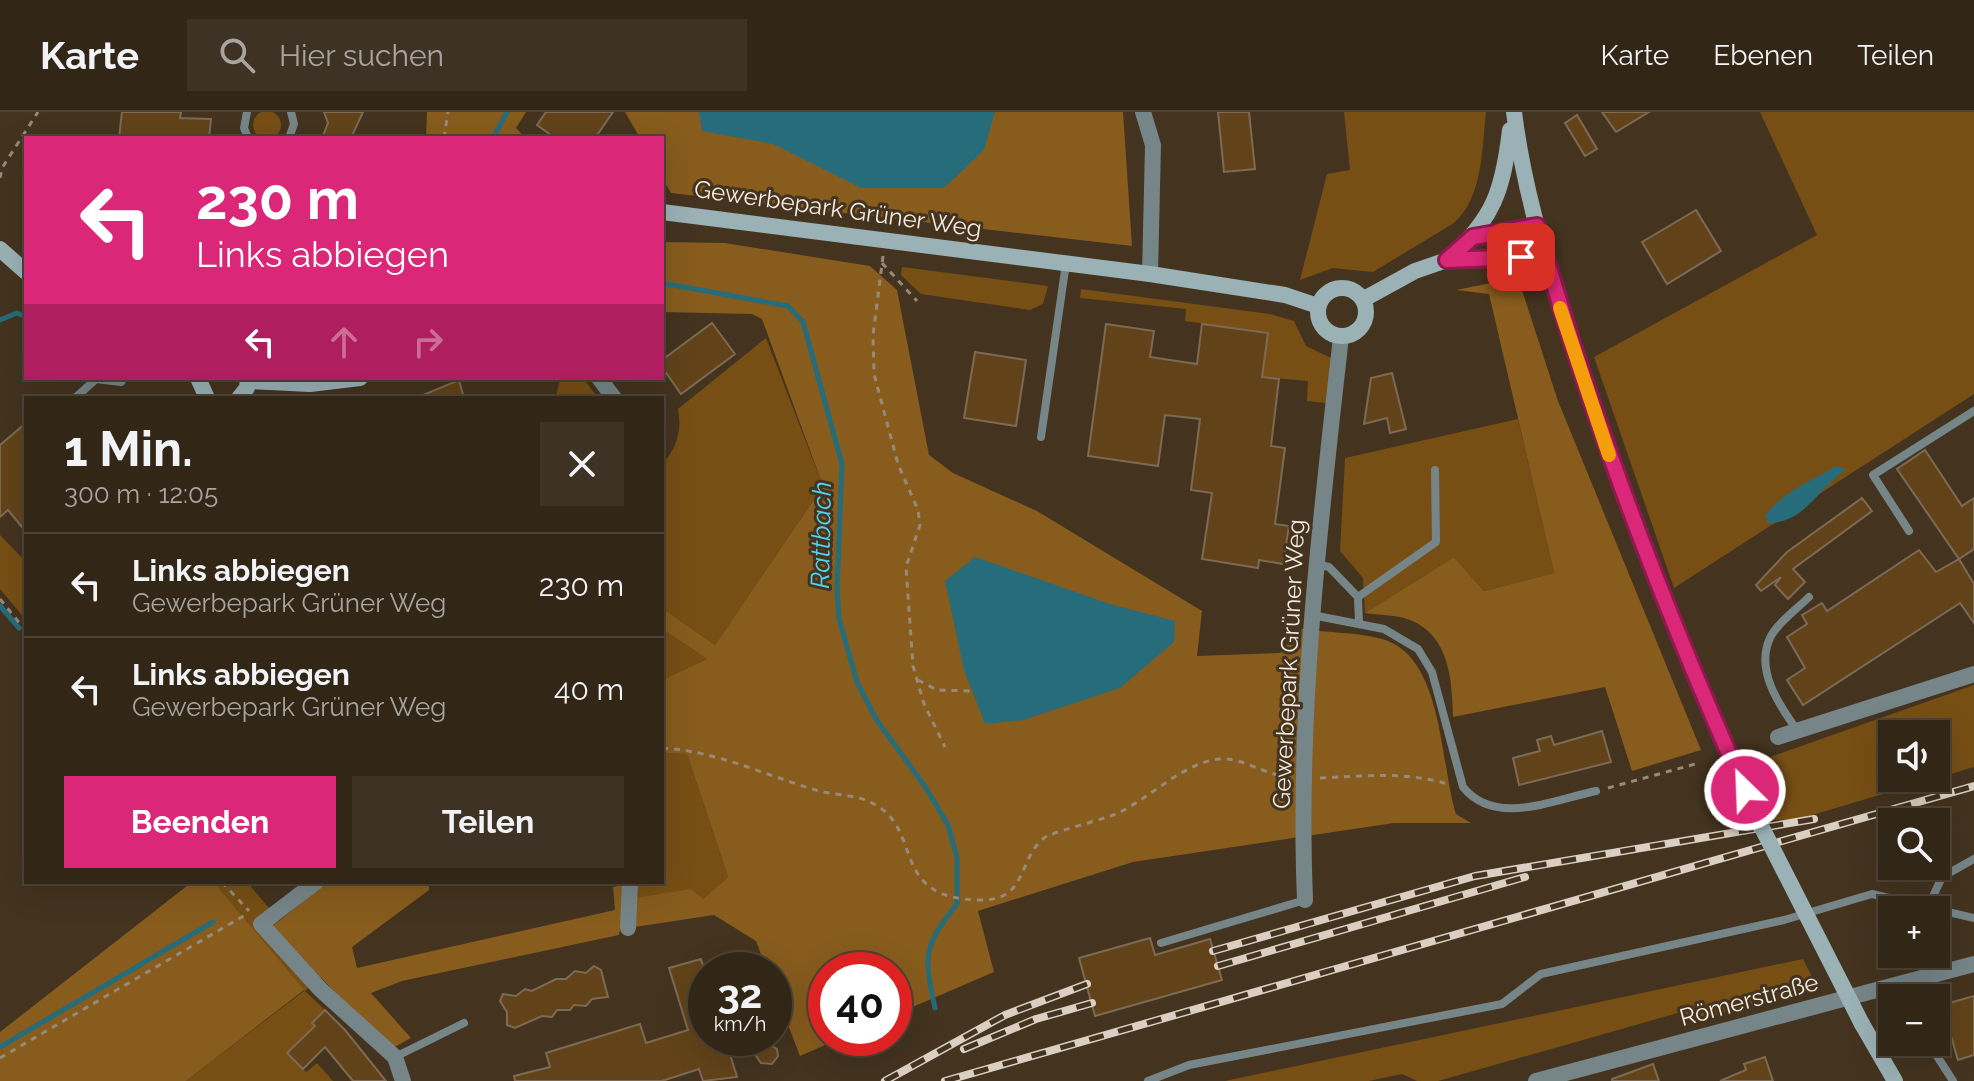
<!DOCTYPE html>
<html lang="de">
<meta charset="utf-8">
<style>
body{margin:0;font-family:Raleway,sans-serif;background:#3d3224;color:#f1f3f6;height:100vh;display:flex;flex-direction:column;font-size:30px;white-space:nowrap}
*{box-sizing:border-box;margin:0}
p{font-size:26px;color:#a8a5a1}
.icon{flex:none;width:44px;height:44px;fill:none;stroke:currentColor;stroke-width:2;stroke-linecap:round;stroke-linejoin:round}
.map{position:relative;flex:1;overflow:hidden}
.drawer{position:absolute;left:24px;top:284px;width:640px;height:488px;display:flex;flex-direction:column;background:#322617;border-radius:0px;box-shadow:0 8px 32px #0002,0 0 0 2px #4d4336}
.drawer>*{flex:none}
.banner{position:absolute;left:24px;top:24px;width:640px;height:244px;border-radius:0px;box-shadow:0 8px 32px #0002,0 0 0 2px #4d4336;background:#db2777;color:#fff;overflow:hidden}
.controls{position:absolute;left:1878px;top:608px;display:grid;gap:16px}
.controls a{display:grid;place-items:center;width:72px;height:72px;border-radius:0px;background:#322617;box-shadow:0 8px 32px #0002,0 0 0 2px #4d4336;font-size:40px}
.speed{position:absolute;left:688px;top:840px;display:flex;gap:16px;font-size:40px;font-weight:700;text-align:center}
.speed>*{display:grid;place-content:center;width:104px;height:104px;border-radius:50%;background:#322617;box-shadow:0 8px 32px #0002,0 0 0 2px #4d4336;line-height:1}
.speed small{font-size:20px;font-weight:400}
.speed .limit{border:12px solid #d22;background:#fff;color:#111}
.pin{position:absolute;display:grid;place-items:center;width:68px;height:68px;color:#fff;margin:-34px;border-radius:16px;box-shadow:0 4px 12px #0006}
.me{position:absolute;width:88px;margin:-44px;rotate:336deg;stroke-linejoin:round;filter:drop-shadow(0 0 6px #0008)}
.turn{display:flex;align-items:center;gap:28px;height:168px;padding:0 40px;font-size:36px}
.turn .icon{width:104px;height:104px;stroke-width:2.5}
.turn b{display:block;font-size:56px;line-height:68px}
.lanes{display:flex;align-items:center;height:76px;padding:0 40px;background:#0003;justify-content:center;gap:40px;direction:ltr}
.lanes .off{opacity:.35}
.round{display:grid;place-items:center;flex:none;width:84px;height:84px;border-radius:0px;background:#3d3224}
.head{display:flex;align-items:center;justify-content:space-between;height:136px;padding:0 40px}
h1{font-size:48px;font-weight:700;line-height:60px}
.action{display:flex;gap:16px;margin-top:auto;padding:16px 40px}
.action a{flex:1;height:92px;border-radius:0px;background:#db2777;color:#fff;font-size:32px;font-weight:700;line-height:92px;text-align:center}
.action a+a{background:#3d3224;color:#f1f3f6}
ul{padding:0;list-style:none}
li{display:flex;align-items:center;gap:24px;height:104px;padding:0 40px;border-top:2px solid #4d4336}
li div{flex:1}
li b{display:block;font-size:30px}
li em{font-style:normal}
header{display:flex;align-items:center;gap:48px;box-sizing:border-box;height:112px;padding:0 40px;background:#322617;border-bottom:2px solid #4d4336}
header strong{font-size:38px}
nav{display:flex;gap:44px;margin-inline-start:auto;font-size:28px}
.search{width:560px;height:72px;background:#3d3224;display:flex;align-items:center;gap:20px;box-sizing:border-box;padding:0 28px;border-radius:0px;color:#a8a5a1;font-size:30px}
.map>svg:first-child{display:block}
.green{fill:#774f15;fill-rule:evenodd}
.forest{fill:#875c1d}
.water{fill:#266c7a}
.lines{fill:none;stroke-linecap:round;stroke-linejoin:round}
.stream{stroke:#266c7a;stroke-width:5}
.building{fill:#624319;stroke:#7c6a54;stroke-width:2}
.path{stroke:#978a7a;stroke-width:3;stroke-dasharray:6 6;stroke-linecap:butt}
.lane{stroke:#768588;stroke-width:8}
.street{stroke:#768588;stroke-width:16}
.secondary{stroke:#9ab1b6;stroke-width:16}
.rail-casing{stroke:#dacfc2;stroke-width:8}
.rail{stroke:#43331f;stroke-width:5;stroke-dasharray:15;stroke-linecap:butt}
.secondary-bridge{stroke:#9ab1b6;stroke-width:16}
.route-casing{stroke:#8e194d;stroke-width:20}
.route{stroke:#db2777;stroke-width:14}
.slow{stroke:#f59e0b;stroke-width:14}
.labels{text-anchor:middle;stroke-width:6;stroke-linejoin:round;paint-order:stroke}
.street-label{font-size:24px;fill:#f5ebdf;stroke:#43331f}
.water-label{font-size:26px;font-style:italic;fill:#4ed4ee;stroke:#43331f}
</style>
<header>
<strong>Karte</strong>
<div class="search"><svg class="icon" aria-label="search" viewBox="0 0 24 24"><circle cx="10" cy="10" r="6"/><path d="M15 15l6 6"/></svg>Hier suchen</div>
<nav><a>Karte</a><a>Ebenen</a><a>Teilen</a></nav>
</header>
<div class="map">
<svg width="1974" height="969" viewBox="0 0 1974 969">
<rect width="100%" height="100%" fill="#43331f"/>
<g class="green">
<circle cx="267" cy="13" r="14"/>
<path d="M1344,0H1486C1482,36 1483,85 1454,111L1373,160L1333,156L1300,168L1327,62L1350,58Z"/>
<path d="M1760,0H1974V282L1674,476L1594,245L1817,123Z"/>
<path d="M902,155L1048,174L1043,192L1030,198L921,182L901,163Z"/>
<path d="M1081,177L1270,202L1294,209L1306,234L1333,247L1326,291L1307,289L1308,269L1262,265L1268,221L1185,209L1186,197L1080,186Z"/>
<path d="M766,226L823,374L715,533L662,496V352C677,337 682,318 678,297Z"/>
<path d="M560,266H583L598,286H556Z"/>
<path d="M1518,307L1554,461L1484,479L1454,445L1365,501L1363,466L1340,439L1345,346Z"/>
<path d="M0,423L26,450V508L0,477Z"/>
<path d="M662,517L707,547L662,568Z"/>
<path d="M1974,573V655L1802,706L1766,709L1742,655ZM1892,622H1936V666H1892Z"/>
<path d="M662,641L687,642L728,765L703,787H630V770H662Z"/>
<path d="M214,770H247L324,862L305,879L325,898L312,911L315,914L288,941L306,960L317,951L333,969H186L304,879Z"/>
<path d="M1803,847L1818,877L1689,910L1685,899L1438,969H1417L1402,962L1369,969H1225Z"/>
</g>
<g class="forest">
<path d="M427,0H526L516,16L526,26H426Z"/>
<path d="M625,0H1123L1132,134L671,81L662,66V26H640Z"/>
<path d="M662,130L725,131L870,154L897,178L929,343L953,361L1037,399L1202,499L1197,544L1280,541L1302,517C1328,521 1357,520 1382,527C1444,544 1440,653 1456,702L1471,711H1394L1133,750L978,799L994,860L894,903V858H826V926H841L800,944L774,876V858H767L756,829L714,803L628,816L630,787L691,777L703,787L728,765L687,642L662,641V568L707,547L662,517V496L715,533L823,374L762,207L752,202L662,200Z"/>
<path d="M1496,170L1522,178L1558,289L1701,638L1632,659L1605,575L1453,605C1452,569 1450,524 1410,508C1397,503 1379,503 1365,501L1454,445L1484,479L1554,461L1489,182L1456,178Z"/>
<path d="M192,770H214L304,878L186,969H0V920Z"/>
<path d="M327,770H429V778L352,835L357,856L615,798L613,775L630,771L619,823L402,869L371,881L411,926L389,938L273,814Z"/>
</g>
<g class="water">
<path d="M699,0H995L984,38L944,76H861L773,32L702,19Z"/>
<path d="M1836,354L1845,357C1841,363 1836,364 1831,370C1811,389 1798,411 1768,411L1765,404C1783,379 1812,369 1836,354Z"/>
<path d="M975,445L1110,492L1175,509L1174,530L1120,576L1023,608L985,612L964,558L945,469Z"/>
</g>
<g class="lines">
<g class="stream">
<path d="M493,26L507,0"/>
<path d="M662,171L788,194L803,210L842,352L837,478L839,507L857,570L876,607L926,676L948,713L957,746V792C922,836 924,843 935,896"/>
<path d="M0,208L17,201L26,205"/>
<path d="M0,494L19,516"/>
<path d="M0,935L213,810"/>
</g>
</g>
<g class="building">
<path d="M122,0H181L180,6L211,7L209,26H119Z"/>
<path d="M324,0H363L351,26H322L328,11Z"/>
<path d="M546,0H613L595,26H555L537,13Z"/>
<path d="M1218,0H1249L1255,57L1224,60Z"/>
<path d="M1602,0H1649L1616,20Z"/>
<path d="M1577,3L1597,37L1585,44L1565,11Z"/>
<path d="M1696,98L1721,139L1667,172L1642,130Z"/>
<path d="M712,211L735,242L681,282L662,255V248Z"/>
<path d="M1106,212L1154,219L1150,245L1197,252L1202,212L1268,221L1262,265L1279,267L1271,334L1285,336L1275,412L1289,414L1283,452L1259,448L1258,456L1202,447L1212,381L1191,378L1200,307L1165,303L1158,354L1088,344Z"/>
<path d="M975,240L1026,248L1016,314L964,306Z"/>
<path d="M1392,261L1406,317L1390,321L1387,306L1364,312L1371,266Z"/>
<path d="M459,268L464,286H416Z"/>
<path d="M26,311V420L8,398L0,405V333Z"/>
<path d="M1925,338L1962,394L1974,386V437L1959,447L1897,357Z"/>
<path d="M1862,386L1872,399L1793,457L1805,470L1788,487L1775,473L1781,465L1761,479L1756,473L1787,440Z"/>
<path d="M1919,438L1936,460L1959,447L1974,472V511L1960,491L1803,593L1787,568L1805,556L1787,525L1807,512L1802,503L1822,491L1827,499Z"/>
<path d="M1602,619L1611,650L1519,673L1513,646L1540,639L1537,628L1551,624L1554,633Z"/>
<path d="M1150,826L1155,843L1210,827L1222,868L1095,904L1079,846Z"/>
<path d="M701,847L706,863V926H725L737,965L703,969L699,957L662,969H515L514,964L550,955L546,941L640,912L646,931L688,918L669,856Z"/>
<path d="M594,854L601,858L608,885L592,887L586,894L574,893L570,898H557L552,905L542,904L515,916L507,913V900L500,889L503,882L516,884L525,877L532,879L556,867H566L575,859L586,861Z"/>
<path d="M1974,884V943L1958,948L1942,893Z"/>
<path d="M325,898L345,918L386,969H353L325,935L303,957L287,941L315,914L312,911Z"/>
<path d="M759,926L777,937L778,944L772,952L761,951L756,944Z"/>
<path d="M1765,945L1773,969H1720L1746,958L1744,952Z"/>
<path d="M1653,952L1659,969H1612V967Z"/>
</g>
<g class="lines">
<g class="path">
<path d="M444,26L448,0"/>
<path d="M0,66L2,56L38,0"/>
<path d="M883,144L873,223L874,262L898,352L918,398L920,413L906,455L913,554L924,592L945,635"/>
<path d="M882,151L917,189"/>
<path d="M0,487L26,519"/>
<path d="M918,568L937,578L973,579"/>
<path d="M662,636C717,639 767,664 819,679C836,683 857,683 872,691C925,716 887,787 980,788C1028,789 1017,748 1044,726C1051,720 1103,708 1118,701C1150,686 1183,651 1219,647C1242,645 1265,663 1289,665"/>
<path d="M1320,666C1366,664 1407,659 1451,673"/>
<path d="M1608,676L1699,651"/>
<path d="M222,770L249,799"/>
<path d="M0,946L247,802"/>
</g>
<g class="lane">
<path d="M247,0L244,16L248,26"/>
<path d="M289,26L294,12L291,0"/>
<path d="M75,286L96,267L121,270L124,266"/>
<path d="M1041,325L1066,151"/>
<path d="M1909,419L1873,363L1974,299"/>
<path d="M1316,452L1329,455L1358,485"/>
<path d="M1312,503L1384,517L1418,537L1432,560L1463,675C1495,715 1553,688 1596,679"/>
<path d="M1359,511L1358,485L1436,430L1435,358"/>
<path d="M1797,618C1779,593 1755,558 1770,526C1776,512 1798,496 1809,485"/>
<path d="M1928,795L1942,765L1974,747"/>
<path d="M1161,831L1305,788"/>
<path d="M1928,930L1953,969"/>
<path d="M395,945L464,911"/>
<path d="M1148,969L1189,953L1502,892L1541,862L1784,808L1872,782L1974,806"/>
</g>
<g class="street">
<path d="M1143,0L1153,33L1150,162"/>
<path d="M599,266L614,286"/>
<path d="M1778,625L1974,562"/>
<path d="M316,770L261,812L321,878L395,945L403,969"/>
<path d="M1305,788C1297,600 1320,411 1341,225"/>
<path d="M628,816L630,770"/>
<path d="M1536,969L1974,852"/>
</g>
<g class="secondary">
<path d="M1514,0C1523,73 1544,142 1565,212C1617,380 1685,543 1756,704"/>
<path d="M662,100L1150,162L1285,183L1318,194"/>
<path d="M1473,125L1537,114"/>
<path d="M0,137L26,160"/>
<path d="M1447,148C1494,107 1503,78 1510,18"/>
<circle cx="1342" cy="200" r="24"/>
<path d="M1364,187L1415,159L1447,148L1545,143"/>
<path d="M198,266L207,286"/>
<path d="M249,269L310,272L360,266"/>
<path d="M239,286L247,276L248,266"/>
<path d="M1862,912L1895,969"/>
</g>
<defs>
<g id="rail">
<path d="M1213,839L1475,764L1814,707"/>
<path d="M1218,854L1525,765"/>
<path d="M964,937L1036,907L1092,891"/>
<path d="M885,969L1005,903L1087,872"/>
<path d="M945,969L1974,674"/>
</g>
</defs>
<use href="#rail" class="rail-casing"/>
<use href="#rail" class="rail"/>
<path class="secondary-bridge" d="M1756,704L1862,912"/>
</g>
<g class="lines">
<defs>
<path id="route" d="M1521,145L1447,148L1473,125L1537,114C1591,307 1663,494 1745,678"/>
</defs>
<use href="#route" class="route-casing"/>
<use href="#route" class="route"/>
<path class="slow" d="M1560,196L1609,343"/>
</g>
<g class="labels">
<g class="street-label">
<text transform="translate(838 97) rotate(8)" y="8">Gewerbepark Grüner Weg</text>
<text transform="translate(1289 552) rotate(-87)" y="8">Gewerbepark Grüner Weg</text>
<text transform="translate(1749 888) rotate(-15)" y="8">Römerstraße</text>
</g>
<g class="water-label">
<text transform="translate(821 423) rotate(-89)" y="9">Rattbach</text>
</g>
</g>
</svg>
<div class="controls">
<a><svg class="icon" aria-label="sound" viewBox="0 0 24 24"><path d="M4 9h4l5-4v14l-5-4H4zM17 9q2 3 0 6"/></svg></a>
<a><svg class="icon" aria-label="search" viewBox="0 0 24 24"><circle cx="10" cy="10" r="6"/><path d="M15 15l6 6"/></svg></a>
<a>+</a>
<a>−</a>
</div>
<div class="speed"><div>32<small>km/h</small></div><div class="limit">40</div></div>
<div class="pin" style="left:1521px;top:145px;background:#d93025"><svg class="icon" aria-label="arrive" viewBox="0 0 24 24"><path d="M6 21V4h12l-3 4 3 4H6"/></svg></div>
<svg class="me" style="left:1745px;top:678px" viewBox="-20 -20 40 40"><circle r="17" fill="#db2777" stroke="#fff" stroke-width="3"/><path d="M0-11L8 9 0 5-8 9z" fill="#fff"/></svg>
<div class="banner">
<div class="turn"><svg class="icon" aria-label="left" viewBox="0 0 24 24"><path d="M17 20v-9H6M10 6l-5 5 5 5"/></svg><div><b>230 m</b>Links abbiegen</div></div>
<div class="lanes"><svg class="icon" aria-label="left" viewBox="0 0 24 24"><path d="M17 20v-9H6M10 6l-5 5 5 5"/></svg><svg class="icon off" aria-label="ahead" viewBox="0 0 24 24"><path d="M12 20V5M6 11l6-6 6 6"/></svg><svg class="icon off" aria-label="right" viewBox="0 0 24 24"><path d="M7 20v-9h11M14 6l5 5-5 5"/></svg></div>
</div>
<section class="drawer">
<div class="head"><div><h1>1 Min.</h1><p>300 m · 12:05</p></div><a class="round"><svg class="icon" aria-label="close" viewBox="0 0 24 24"><path d="M6 6l12 12M18 6L6 18"/></svg></a></div>
<ul>
<li><svg class="icon" aria-label="left" viewBox="0 0 24 24"><path d="M17 20v-9H6M10 6l-5 5 5 5"/></svg><div><b>Links abbiegen</b><p>Gewerbepark Grüner Weg</p></div><em>230 m</em></li>
<li><svg class="icon" aria-label="left" viewBox="0 0 24 24"><path d="M17 20v-9H6M10 6l-5 5 5 5"/></svg><div><b>Links abbiegen</b><p>Gewerbepark Grüner Weg</p></div><em>40 m</em></li>
</ul>
<div class="action"><a>Beenden</a><a>Teilen</a></div>
</section>
</div>
